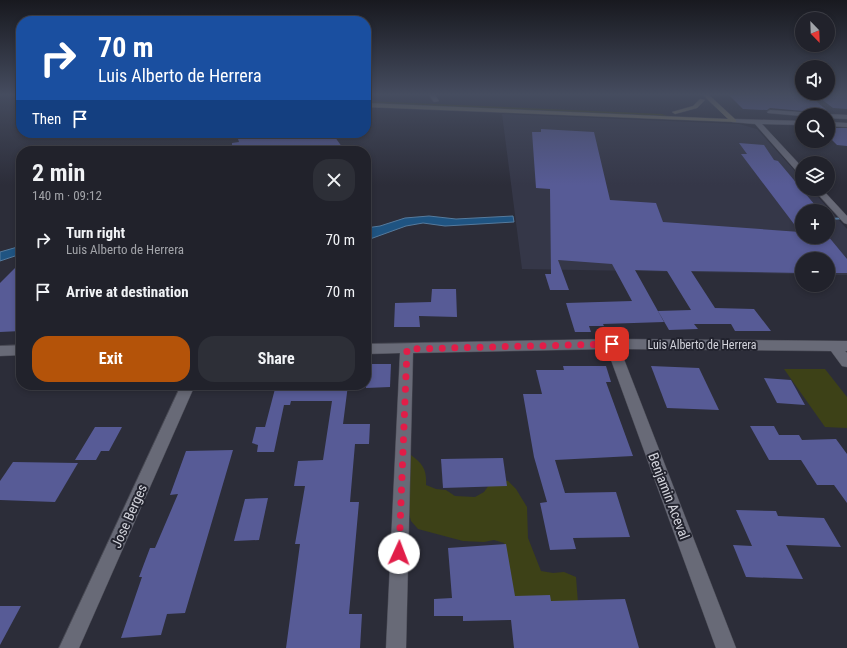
<!DOCTYPE html>
<meta charset="utf-8">
<style>
body{margin:0;font-family:"Roboto Condensed",sans-serif;background:#2d2f37;color:#f1f3f6;height:100vh;display:flex;flex-direction:column;font-size:15px;white-space:nowrap}
*{box-sizing:border-box;margin:0}
p{font-size:13px;color:#a2a4a9}
.icon{flex:none;width:22px;height:22px;fill:none;stroke:currentColor;stroke-width:2;stroke-linecap:round;stroke-linejoin:round}
.map{position:relative;flex:1;overflow:hidden}
.side{position:absolute;left:16px;top:146px;width:355px;height:244px;display:flex;flex-direction:column;background:#21222b;border-radius:16px;box-shadow:0 2px 6px #0003,0 0 0 1px #3e3f47}
.side>*{flex:none}
.guide{position:absolute;left:16px;top:16px;width:355px;height:122px;border-radius:16px;box-shadow:0 2px 6px #0003,0 0 0 1px #3e3f47;background:#1a4fa0;color:#fff;overflow:hidden}
.needle{width:26px;rotate:157deg}
.tools{position:absolute;left:795px;top:12px;display:grid;gap:8px}
.tools a{display:grid;place-items:center;width:40px;height:40px;border-radius:50%;background:#21222b;box-shadow:0 2px 6px #0003,0 0 0 1px #3e3f47;font-size:20px}
.pin{position:absolute;display:grid;place-items:center;width:34px;height:34px;color:#fff;margin:-17px;border-radius:8px;box-shadow:0 2px 6px #0006}
.me{position:absolute;width:44px;margin:-22px;rotate:2deg;stroke-linejoin:round;filter:drop-shadow(0 0 3px #0008)}
.turn{display:flex;align-items:center;gap:14px;height:84px;padding:0 16px;font-size:18px}
.turn .icon{width:52px;height:52px;stroke-width:2.5}
.turn b{display:block;font-size:28px;line-height:34px}
.then{display:flex;align-items:center;height:38px;padding:0 16px;background:#0003;gap:8px;font-size:15px}
.round{display:grid;place-items:center;flex:none;width:42px;height:42px;border-radius:16px;background:#2d2f37}
.headline{display:flex;align-items:center;justify-content:space-between;height:68px;padding:0 16px}
h1{font-size:24px;font-weight:700;line-height:30px}
.primary-button{display:flex;gap:8px;margin-top:auto;padding:8px 16px}
.primary-button a{flex:1;height:46px;border-radius:16px;background:#b45309;color:#fff;font-size:16px;font-weight:700;line-height:46px;text-align:center}
.primary-button a+a{background:#2d2f37;color:#f1f3f6}
ul{padding:0;list-style:none}
li{display:flex;align-items:center;gap:12px;height:52px;padding:0 16px}
li div{flex:1}
li b{display:block;font-size:15px}
li em{font-style:normal}
.map>svg:first-child{display:block}
.built{fill:#353748;fill-rule:evenodd}
.green{fill:#3d4117}
.water{fill:#1f5482;stroke:#557a9d}
.lines{fill:none;stroke-linecap:round;stroke-linejoin:round}
.stream{fill:#557a9d;fill-rule:evenodd}
.building{fill:#575b96}
.lane-casing{stroke:#494a54;stroke-width:1}
.street-casing{stroke:#494a54;stroke-width:1}
.secondary-casing{stroke:#494a54;stroke-width:1}
.lane{fill:#686a77;fill-rule:evenodd}
.street{fill:#686a77;fill-rule:evenodd}
.secondary{fill:#777460;fill-rule:evenodd}
.route{stroke:#e11d48;stroke-width:7;stroke-dasharray:0 12.6}
.labels{text-anchor:middle;stroke-width:4;stroke-linejoin:round;paint-order:stroke}
.street-label{font-size:12px;fill:#d2d3db;stroke:#22232e}
.near-street-label{font-size:14px;fill:#d2d3db;stroke:#22232e}
</style>
<div class="map">
<svg width="847" height="648" viewBox="0 0 847 648">
<rect width="100%" height="100%" fill="#2c2d39"/>
<path class="built" d="M502,114L739,124L757,129L802,179V189H811L847,229V275H828V259H802V274L522,269ZM802,211H828V237H802Z"/>
<g class="green">
<path d="M366,101L662,114L667,116L366,104Z"/>
<path d="M784,369H825L847,397V428L825,427Z"/>
<path d="M411,455C423,464 427,470 426,485L436,489L446,490L455,496L475,497L484,492L489,485L498,481H508L516,489L527,507L528,538L541,571L553,573L564,572L576,577L578,603L514,602L504,543L494,540L484,542L463,541L418,529L411,521L401,482L402,473Z"/>
</g>
<g class="water">
<path d="M429,216L456,219L513,216L514,222L445,226L423,223L406,226L370,239H366V228L380,226L405,218Z"/>
<path d="M21,246V254L0,261V252Z"/>
</g>
<g class="lines">
<path class="stream" d="M847,217V219L830,220L828,219L830,218Z"/>
</g>
<g class="building">
<path d="M729,95H809L830,113L818,115L814,112L770,108L767,110L743,109Z"/>
<path d="M816,95H847V109L833,108Z"/>
<path d="M828,128H847V146L837,145L828,136Z"/>
<path d="M541,129L594,132L610,200L656,203L663,222L800,232L741,154H747L739,143L764,145L774,160L778,161L820,211H802V237L828,236L847,259V273H828V259H802V273L691,271L715,308L754,309L771,331H735L731,324H694L698,329L669,330L658,311L691,310L667,271L635,270L664,322L603,324L604,326H589L591,332H575L566,303L632,301L612,264L558,260L569,290H550L545,274H551L550,189L536,188L532,132H541Z"/>
<path d="M236,133H255L256,139L292,133H332L345,151H303L301,147L280,151H232V143L239,142Z"/>
<path d="M21,262V331L0,332V283Z"/>
<path d="M432,289H456L457,317L419,316L420,327H394L395,303L431,302Z"/>
<path d="M366,364H391L390,387L366,388Z"/>
<path d="M563,366H606L611,382H606L633,456L555,460L565,493L616,492L630,537L573,538L576,549L550,550L540,503L547,502L534,457L523,394H542L536,370H564Z"/>
<path d="M651,366L699,368L719,410L667,408Z"/>
<path d="M764,378L791,380L805,405L777,403Z"/>
<path d="M276,385H348L343,424H370L369,444H355L350,502H359L349,614H362L360,648H286L300,544H295L305,486H294L298,461L323,460L332,401H291L290,405H284L274,452H257L258,445L252,443L256,427H265Z"/>
<path d="M750,426H774L779,435H799L802,440L836,439L847,454V503L834,485H817L801,460H769Z"/>
<path d="M95,427H122L109,451H101L96,460H75Z"/>
<path d="M233,450L185,613L167,614L161,635L121,638L142,577H139L150,548H155L178,494L170,495L186,451Z"/>
<path d="M503,458L507,486L443,488L441,459Z"/>
<path d="M13,462L78,463L55,502L0,500V481Z"/>
<path d="M268,498L259,540L234,541L245,499Z"/>
<path d="M736,510L776,511L778,516L824,518L841,547L786,545L803,579L746,577L733,545L752,546Z"/>
<path d="M506,544L515,596L550,595L551,601L625,599L639,648H514L511,620L463,621V616H434V599L452,598L448,548Z"/>
<path d="M0,606H21L0,645Z"/>
</g>
<g class="lines">
<defs>
<g id="lane">
<path d="M770,110L814,113L817,115L802,116L768,113L767,112Z"/>
<path d="M828,114L847,115V119L828,118V115H826Z"/>
</g>
<g id="street">
<path d="M429,95H435L439,101L434,102Z"/>
<path d="M734,119L802,121V125L762,124L802,167V174H799L755,124L732,122L731,121Z"/>
<path d="M828,122L847,123V127L828,126Z"/>
<path d="M813,189H822L847,216V224L844,223Z"/>
<path d="M612,339L847,341V351H845L847,353V367L842,366L831,351L620,349L736,648H716L607,349L413,353L406,648H386L400,353L366,354V344Z"/>
<path d="M21,345V355L0,356V346Z"/>
<path d="M181,385H195L79,648H59Z"/>
</g>
<g id="secondary">
<path d="M703,95H709L736,120V122L366,107V103L728,119Z"/>
<path d="M700,99L705,100L697,108L675,114L672,112L693,106Z"/>
</g>
</defs>
<use href="#lane" class="lane-casing"/>
<use href="#street" class="street-casing"/>
<use href="#secondary" class="secondary-casing"/>
<use href="#lane" class="lane"/>
<use href="#street" class="street"/>
<use href="#secondary" class="secondary"/>
</g>
<linearGradient id="sky" x2="0" y2="1"><stop stop-color="#18191f"/><stop offset="0.51" stop-color="#454c5f"/><stop offset="1" stop-color="#454c5f" stop-opacity="0"/></linearGradient>
<rect width="847" height="185" fill="url(#sky)"/>
<g class="lines">
<path class="route" d="M399,553L407,349L612,344"/>
</g>
<g class="labels">
<g class="street-label">
<text x="702" y="349">Luis Alberto de Herrera</text>
</g>
<g class="near-street-label">
<text transform="translate(669 496) rotate(69)" y="5">Benjamin Aceval</text>
<text transform="translate(129 516) rotate(-66)" y="5">Jose Berges</text>
</g>
</g>
</svg>
<div class="tools">
<a><svg class="needle" viewBox="-14 -14 28 28"><path d="M0-13l5 13h-10z" fill="#e53935"/><path d="M0 13l5-13h-10z" fill="#a2a4a9"/></svg></a>
<a><svg class="icon" aria-label="sound" viewBox="0 0 24 24"><path d="M4 9h4l5-4v14l-5-4H4zM17 9q2 3 0 6"/></svg></a>
<a><svg class="icon" aria-label="search" viewBox="0 0 24 24"><circle cx="10" cy="10" r="6"/><path d="M15 15l6 6"/></svg></a>
<a><svg class="icon" aria-label="layers" viewBox="0 0 24 24"><path d="M12 4l9 5-9 5-9-5zM3 14l9 5 9-5"/></svg></a>
<a>+</a>
<a>−</a>
</div>
<div class="pin" style="left:612px;top:344px;background:#d93025"><svg class="icon" aria-label="arrive" viewBox="0 0 24 24"><path d="M6 21V4h12l-3 4 3 4H6"/></svg></div>
<svg class="me" style="left:399px;top:553px" viewBox="-20 -20 40 40"><circle r="19" fill="#fff"/><path d="M0-13L10 11 0 6-10 11z" fill="#e11d48"/></svg>
<div class="guide">
<div class="turn"><svg class="icon" aria-label="right" viewBox="0 0 24 24"><path d="M7 20v-9h11M14 6l5 5-5 5"/></svg><div><b>70 m</b>Luis Alberto de Herrera</div></div>
<div class="then">Then<svg class="icon" aria-label="arrive" viewBox="0 0 24 24"><path d="M6 21V4h12l-3 4 3 4H6"/></svg></div>
</div>
<section class="side">
<div class="headline"><div><h1>2 min</h1><p>140 m · 09:12</p></div><a class="round"><svg class="icon" aria-label="close" viewBox="0 0 24 24"><path d="M6 6l12 12M18 6L6 18"/></svg></a></div>
<ul>
<li><svg class="icon" aria-label="right" viewBox="0 0 24 24"><path d="M7 20v-9h11M14 6l5 5-5 5"/></svg><div><b>Turn right</b><p>Luis Alberto de Herrera</p></div><em>70 m</em></li>
<li><svg class="icon" aria-label="arrive" viewBox="0 0 24 24"><path d="M6 21V4h12l-3 4 3 4H6"/></svg><div><b>Arrive at destination</b></div><em>70 m</em></li>
</ul>
<div class="primary-button"><a>Exit</a><a>Share</a></div>
</section>
</div>
